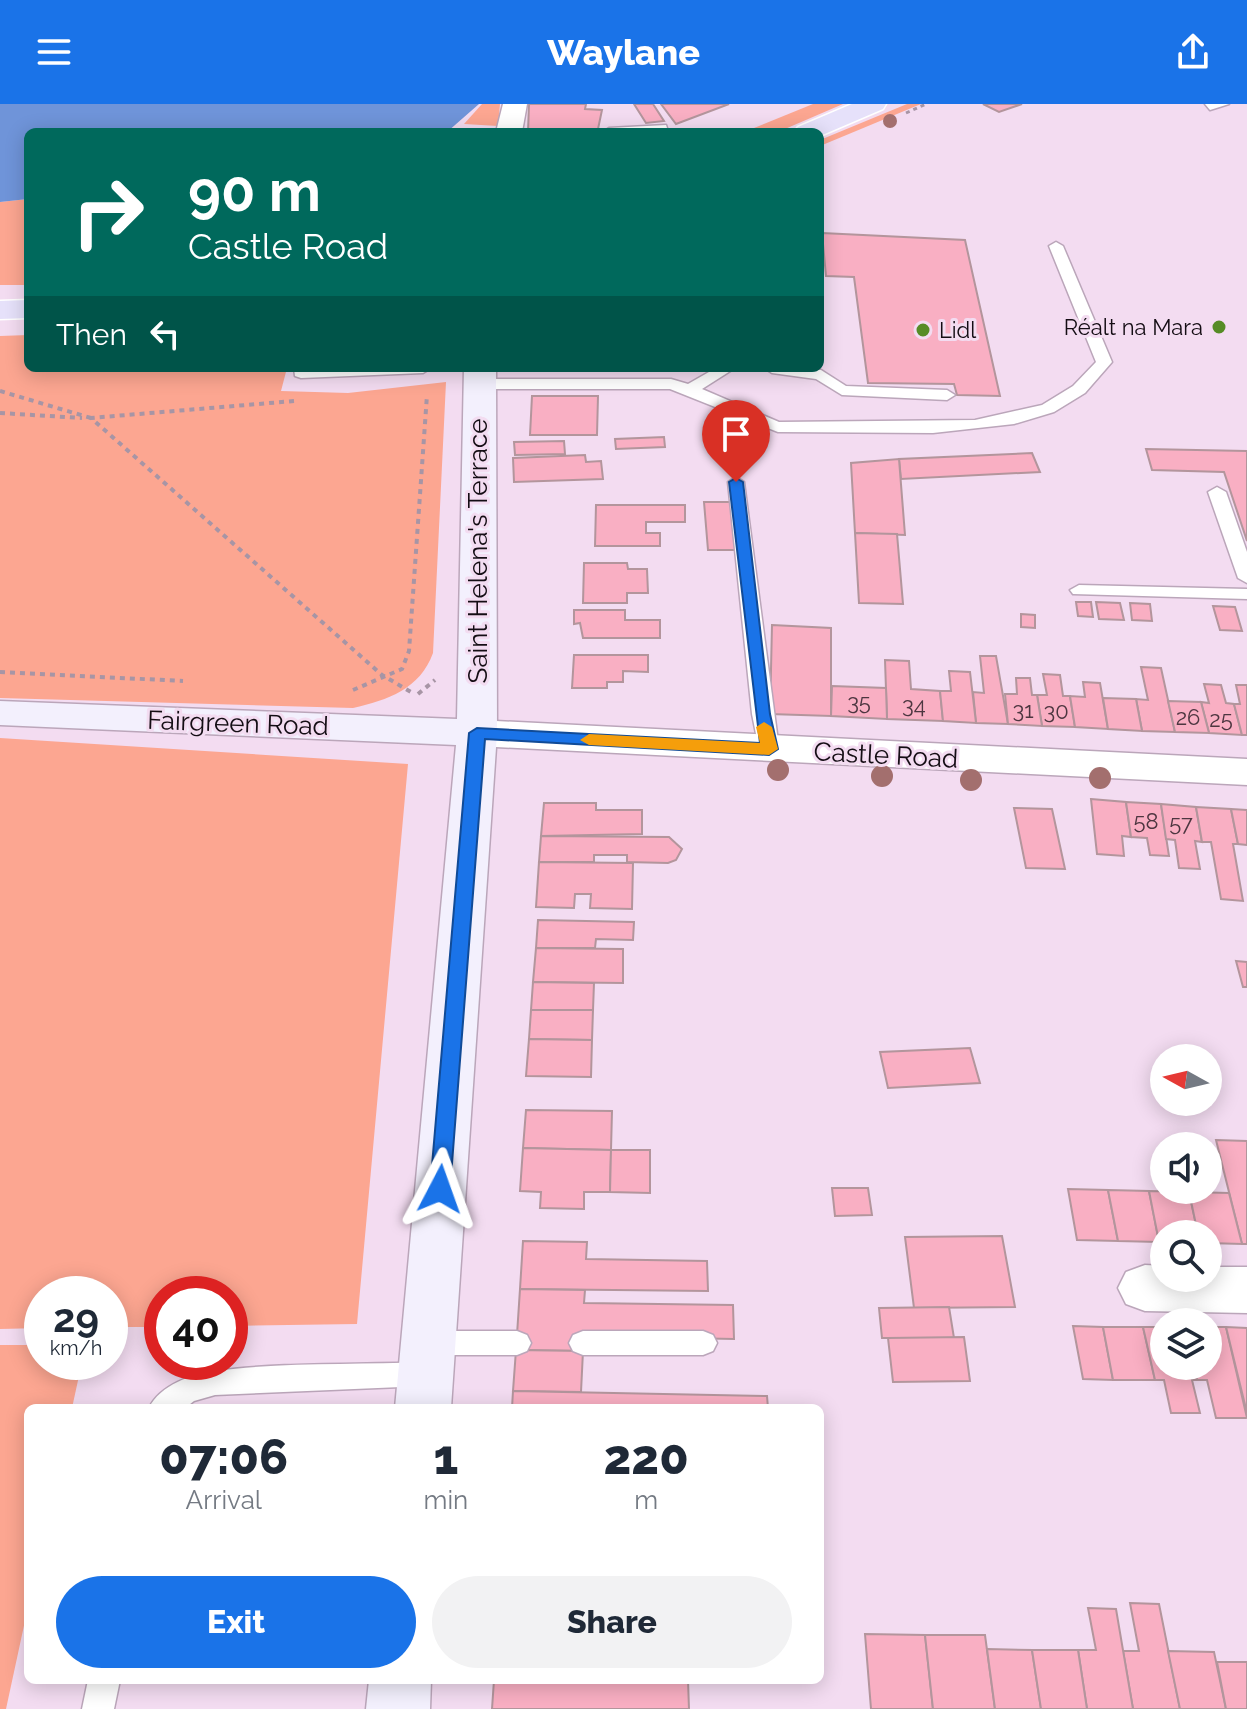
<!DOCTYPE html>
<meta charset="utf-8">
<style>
body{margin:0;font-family:Raleway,sans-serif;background:#f2f2f3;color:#1f2937;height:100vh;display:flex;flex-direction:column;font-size:30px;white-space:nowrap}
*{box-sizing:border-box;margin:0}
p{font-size:26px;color:#747a83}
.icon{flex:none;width:44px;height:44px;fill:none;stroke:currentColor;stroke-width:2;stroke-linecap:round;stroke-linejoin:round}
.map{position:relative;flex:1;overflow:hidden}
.drawer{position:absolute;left:24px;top:1300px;width:800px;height:280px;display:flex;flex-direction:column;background:#fff;border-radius:12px;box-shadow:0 4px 20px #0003}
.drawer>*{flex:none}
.top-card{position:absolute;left:24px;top:24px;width:800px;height:244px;border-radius:12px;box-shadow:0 4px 20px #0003;background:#00695c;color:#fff;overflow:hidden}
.needle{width:52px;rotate:278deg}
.controls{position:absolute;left:1150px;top:940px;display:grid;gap:16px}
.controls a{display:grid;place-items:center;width:72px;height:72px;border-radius:50%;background:#fff;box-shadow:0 4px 20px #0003;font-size:40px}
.speed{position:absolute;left:24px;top:1172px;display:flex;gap:16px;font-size:40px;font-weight:700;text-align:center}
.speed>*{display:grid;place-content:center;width:104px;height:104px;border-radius:50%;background:#fff;box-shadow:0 4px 20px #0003;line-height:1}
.speed small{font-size:20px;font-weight:400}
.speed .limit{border:12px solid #d22;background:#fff;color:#111}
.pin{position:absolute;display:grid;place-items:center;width:68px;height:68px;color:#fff;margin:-82px -34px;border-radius:50% 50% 50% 0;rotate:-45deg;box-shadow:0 0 8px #0007}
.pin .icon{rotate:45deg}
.me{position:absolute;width:88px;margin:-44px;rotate:4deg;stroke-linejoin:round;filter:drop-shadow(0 0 6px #0008)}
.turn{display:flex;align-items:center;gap:28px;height:168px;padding:0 32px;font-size:36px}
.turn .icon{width:104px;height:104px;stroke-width:2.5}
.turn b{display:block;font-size:56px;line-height:68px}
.then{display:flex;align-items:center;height:76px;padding:0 32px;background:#0003;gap:16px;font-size:30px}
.eta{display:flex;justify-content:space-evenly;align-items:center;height:136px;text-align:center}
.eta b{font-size:48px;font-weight:800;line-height:56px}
.primary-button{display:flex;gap:16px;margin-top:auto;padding:16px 32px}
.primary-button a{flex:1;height:92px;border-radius:48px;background:#1a73e8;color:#fff;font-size:32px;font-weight:800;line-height:92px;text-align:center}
.primary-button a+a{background:#f2f2f3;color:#1f2937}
header{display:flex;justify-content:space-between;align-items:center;height:104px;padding:0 32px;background:#1a73e8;color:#fff;font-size:36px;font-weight:800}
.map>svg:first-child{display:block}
.green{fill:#fca691}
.water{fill:#6f94d9}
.building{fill:#f9afc3;stroke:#b3959c;stroke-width:2}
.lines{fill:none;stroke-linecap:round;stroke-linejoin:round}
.lane-casing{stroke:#bba6ba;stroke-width:3}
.street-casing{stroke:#bba6ba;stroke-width:3}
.secondary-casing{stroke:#bba6ba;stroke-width:3}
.primary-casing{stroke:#fff;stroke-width:3}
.path-far1{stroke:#a795a5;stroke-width:3;stroke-dasharray:4 4;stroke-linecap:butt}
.path{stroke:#a795a5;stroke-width:4;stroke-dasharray:5 5;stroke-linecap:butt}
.lane{fill:#fff;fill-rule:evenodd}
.street{fill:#fff;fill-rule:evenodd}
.secondary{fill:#f3f0fd;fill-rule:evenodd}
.primary{fill:#e6e1fa;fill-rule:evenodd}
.tree{fill:#a36f6e}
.route{fill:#1a73e8;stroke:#114b97;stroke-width:2}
.slow{fill:#f59e0b}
.poi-dot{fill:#568c26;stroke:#f3dcf1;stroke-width:3}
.labels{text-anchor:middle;stroke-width:6;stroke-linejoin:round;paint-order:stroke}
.far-poi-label{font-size:22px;fill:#140d14;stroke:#f3dcf1;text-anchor:end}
.number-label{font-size:22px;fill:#4d3640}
.street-label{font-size:26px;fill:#140d14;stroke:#f3dcf1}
</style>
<header><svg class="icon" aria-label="menu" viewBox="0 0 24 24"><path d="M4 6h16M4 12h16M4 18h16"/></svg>Waylane<svg class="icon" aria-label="share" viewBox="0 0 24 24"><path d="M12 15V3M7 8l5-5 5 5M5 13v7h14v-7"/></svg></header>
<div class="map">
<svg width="1247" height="1605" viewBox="0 0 1247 1605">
<rect width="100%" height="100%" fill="#f3dcf1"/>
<g class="green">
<path d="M482,0H500L498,22L464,20Z"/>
<path d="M813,0H843L778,28H744Z"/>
<path d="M907,0H921L820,42V36Z"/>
<path d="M28,95V181H0V98Z"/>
<path d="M28,231V264H287L281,287L348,289L446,278L433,549C420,585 388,596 353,604L0,594V232Z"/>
<path d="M0,634L408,660L357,1220L230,1222V1190H162V1223H110V1190H42V1224L0,1225Z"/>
<path d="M0,1241H42V1258H82L72,1304H28V1503L6,1605H0Z"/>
</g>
<path class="water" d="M0,0H479L447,28H28V95L0,98Z"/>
<g class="building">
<path d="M529,0H586L585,5L602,6L598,25L528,28Z"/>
<path d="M634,0H653L664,17L646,19Z"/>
<path d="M661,0H729L676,20Z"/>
<path d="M983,0H1022L999,8Z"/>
<path d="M822,129L965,136L1000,292L957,291L954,280L868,279L854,173L826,172Z"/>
<path d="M532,292H598L597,331H530Z"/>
<path d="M664,333L665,343L616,345L615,335Z"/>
<path d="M564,337L565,350L515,351L514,338Z"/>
<path d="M1146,345L1247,347V437L1224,368L1152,366Z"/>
<path d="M1032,349L1040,368L901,375L899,355Z"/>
<path d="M585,351L586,358L601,357L603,375L514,378L513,354Z"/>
<path d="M899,355L905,431L855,429L851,359Z"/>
<path d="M704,398H732L736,446H708Z"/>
<path d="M596,401H685V418H646V429H660V442H595Z"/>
<path d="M855,429L897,430L903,500L859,499Z"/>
<path d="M584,459H627L628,465H647L648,489H627V499H583Z"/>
<path d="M1076,498H1091L1093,513L1078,512Z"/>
<path d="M1096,498L1120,499L1124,516L1099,515Z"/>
<path d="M1130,499L1150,500L1152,517L1132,516Z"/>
<path d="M1213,502L1235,503L1242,527L1220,526Z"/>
<path d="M574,506H625V516H660V534H583L580,519L574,520Z"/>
<path d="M1021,510L1035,511V524L1021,523Z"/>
<path d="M772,521L831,524V612L770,610Z"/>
<path d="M574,551H648V568L623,567V578H607V584H572Z"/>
<path d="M980,552H996L1008,620L976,619L973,588L984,589Z"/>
<path d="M885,556L909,557L911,585L940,587L943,617L887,615Z"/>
<path d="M1141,563L1161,564L1175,628L1142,627L1136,595L1148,596Z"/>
<path d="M949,567L970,568L976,619L943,617L940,587H951Z"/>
<path d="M1043,570L1060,571L1063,592H1070L1075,623L1042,622L1037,591H1047Z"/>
<path d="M1016,574H1030L1032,591H1037L1042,622L1008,620L1005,590H1017Z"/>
<path d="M1083,578L1100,579L1108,625L1075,623L1070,592L1085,593Z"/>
<path d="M1204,580L1221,581L1226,599L1234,600L1242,631L1209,629L1201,598L1209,599Z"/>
<path d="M1236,581H1247V631H1242L1234,600H1240Z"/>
<path d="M832,582L886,584L887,615L831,612Z"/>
<path d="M1103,594L1136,595L1142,627L1108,625Z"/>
<path d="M1168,597L1201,598L1209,629L1175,628Z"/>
<path d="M1091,695L1126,698L1131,733L1122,732L1124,752L1097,750Z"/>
<path d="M1126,698L1161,700L1169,752L1150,751L1147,734L1131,733Z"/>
<path d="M544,699H596V706H642V730L541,732Z"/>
<path d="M1161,700L1196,703L1202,738L1195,737L1200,765L1179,764L1175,736L1166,735Z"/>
<path d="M1196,703L1231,705L1238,740H1233L1243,797L1221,795L1211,738H1202Z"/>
<path d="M1014,704L1052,705L1065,765L1026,764Z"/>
<path d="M1231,705L1247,706V741L1238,740Z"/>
<path d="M541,732L669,733L682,745L676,756L668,759L627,758V751H594V758H539Z"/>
<path d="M539,758L633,759L632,805L590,804L591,790H575L574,804L536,803Z"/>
<path d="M538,816L634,818L633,836L596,835L595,844H536Z"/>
<path d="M536,844L623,845V879L533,878Z"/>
<path d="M1236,857L1247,858V883H1243Z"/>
<path d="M533,878L594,879L593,906H531Z"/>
<path d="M531,906H593L592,936L529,935Z"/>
<path d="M529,935L592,936L591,973L526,972Z"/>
<path d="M970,944L980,979L888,984L880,948Z"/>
<path d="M526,1006L612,1007L611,1046L523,1044Z"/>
<path d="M1216,1036L1247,1037V1140H1242Z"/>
<path d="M523,1044L611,1046L610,1088H584V1105L540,1104L541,1088L520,1087Z"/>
<path d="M611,1046H650V1089L610,1088Z"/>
<path d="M832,1084H868L872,1111L835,1112Z"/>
<path d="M1068,1085L1108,1086L1118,1137L1077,1136Z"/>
<path d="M1108,1086L1149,1087L1159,1138L1118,1137Z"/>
<path d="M1149,1087L1189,1088L1198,1130H1164V1138H1159Z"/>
<path d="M1189,1088L1229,1089L1242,1140L1208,1139V1130H1198Z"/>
<path d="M1002,1132L1015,1203L914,1204L905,1133Z"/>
<path d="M523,1137L587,1138L586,1155L707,1157L708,1187L520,1185Z"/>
<path d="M520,1185L585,1186L584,1199L733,1201L734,1235L583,1232V1247L516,1246Z"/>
<path d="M949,1203L954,1234H882L879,1204Z"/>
<path d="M1073,1222L1103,1223L1113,1276L1083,1275Z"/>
<path d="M1103,1223H1143L1155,1276H1113Z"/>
<path d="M1143,1223H1164V1262H1194L1197,1276H1192L1200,1309H1171L1164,1276H1155Z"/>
<path d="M1208,1223H1226L1247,1314H1216L1207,1276H1197L1194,1262H1208Z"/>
<path d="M1226,1223L1247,1224V1309Z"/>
<path d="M964,1233L970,1277L893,1278L888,1234Z"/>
<path d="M516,1246L583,1247L581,1288L513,1287Z"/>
<path d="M513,1287L767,1292L768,1304H512Z"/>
<path d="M1130,1499L1159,1500L1180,1605H1133L1123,1547H1139Z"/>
<path d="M1088,1504L1116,1505L1133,1605H1087L1078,1546H1096Z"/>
<path d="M865,1530L925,1531L933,1605H871Z"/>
<path d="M925,1531H985L995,1605H933Z"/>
<path d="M987,1545L1032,1546L1041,1605H995Z"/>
<path d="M1032,1546H1078L1087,1605H1041Z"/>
<path d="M1168,1547L1214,1548L1226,1605H1180Z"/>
<path d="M1217,1558H1247V1605H1226Z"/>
<path d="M494,1576H688L689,1605H492Z"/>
</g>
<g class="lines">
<defs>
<g id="lane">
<path d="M1205,0H1229L1210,6Z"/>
<path d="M666,21L667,24L661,28H603L609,24Z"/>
<path d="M1056,138L1063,142L1112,258L1085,289L1054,308L1014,320L933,329L778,328L670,285H479L471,280L479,275H671L688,280L716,264H735L702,285L779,318L975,316L1042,301L1073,282L1096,258L1049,142Z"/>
<path d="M294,264H431L423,269L301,274L295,272Z"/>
<path d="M764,264L821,266L846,282L947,286L955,291L947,296L842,291L816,275L772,269Z"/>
<path d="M736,373L744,378L779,645L769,652L759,645L752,610L728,378Z"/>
<path d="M1217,383L1226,388L1247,448V479L1238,474L1208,388Z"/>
<path d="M1079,481L1247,485V495L1073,490L1070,486Z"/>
<path d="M428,1227H517L527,1231L531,1239L527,1247L517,1251H428L418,1247L414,1239L418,1231Z"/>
<path d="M583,1227H703L713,1231L717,1239L713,1247L703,1251H583L573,1247L569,1239L573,1231Z"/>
<path d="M425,1258L435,1261L439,1270L435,1279L425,1282L215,1291L194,1297L185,1304H149C160,1281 192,1270 216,1267C282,1258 358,1261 425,1258Z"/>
<path d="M88,1576H120L114,1605H82Z"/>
</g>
<g id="street">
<path d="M503,0H527L522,28H496Z"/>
<path d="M477,616L1247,655V681L477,642L463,638L457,629L463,620Z"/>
<path d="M1145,1161L1164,1162V1174H1208V1163H1247V1209L1145,1207L1126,1200L1118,1184L1126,1168Z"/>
</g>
<g id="secondary">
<path d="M464,264H496L497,629L451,1304H395L456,641L0,621V597L457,615Z"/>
<path d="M369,1576H431L430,1605H366Z"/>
</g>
<g id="primary">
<path d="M852,0H886L883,5L820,32V28H794L798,23Z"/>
<path d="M28,196V214L0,215V197Z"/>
</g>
</defs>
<use href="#lane" class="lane-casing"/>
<use href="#street" class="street-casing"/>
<use href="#secondary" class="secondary-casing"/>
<use href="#primary" class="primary-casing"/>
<path class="path-far1" d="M906,9L926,0"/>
<g class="path">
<path d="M0,287L91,314"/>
<path d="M294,297L91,314L382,571L411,588"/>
<path d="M0,309L82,314"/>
<path d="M0,568L183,577"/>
<path d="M353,586L402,565L409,547L427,291"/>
<path d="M418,590L435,576"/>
</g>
<use href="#lane" class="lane"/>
<use href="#street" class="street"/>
<use href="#secondary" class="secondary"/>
<use href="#primary" class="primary"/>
</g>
<g class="tree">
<circle cx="890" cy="17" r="7"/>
<circle cx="778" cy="666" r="11"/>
<circle cx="882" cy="672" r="11"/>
<circle cx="1100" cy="674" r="11"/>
<circle cx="971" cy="676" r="11"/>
</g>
<path class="route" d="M736,374L743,378L770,610L778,645L769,651L485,635L450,1085L440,1094L433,1091L430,1085L469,629L477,624L760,639L729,378Z"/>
<path class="slow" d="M764,618L772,623L778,645L769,651L589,641L580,636L589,630L760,639L756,623Z"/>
<g class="poi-dot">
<circle cx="1219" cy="223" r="8"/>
<circle cx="923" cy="226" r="8"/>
</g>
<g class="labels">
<g class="far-poi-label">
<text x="1203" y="231">Réalt na Mara</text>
<text x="939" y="234" text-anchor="start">Lidl</text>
</g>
<g class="number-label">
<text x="859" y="606">35</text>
<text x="914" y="609">34</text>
<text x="1023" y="614">31</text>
<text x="1056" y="615">30</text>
<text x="1188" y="621">26</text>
<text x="1221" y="623">25</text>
<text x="1146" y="725">58</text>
<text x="1181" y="727">57</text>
</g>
<g class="street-label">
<text transform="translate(478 447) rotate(-90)" y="9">Saint Helena's Terrace</text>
<text transform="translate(238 619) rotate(2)" y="9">Fairgreen Road</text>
<text transform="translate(886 651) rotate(3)" y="9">Castle Road</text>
</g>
</g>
</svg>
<div class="controls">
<a><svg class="needle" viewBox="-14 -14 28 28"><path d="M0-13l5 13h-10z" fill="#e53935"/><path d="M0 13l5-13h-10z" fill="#747a83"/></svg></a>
<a><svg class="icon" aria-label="sound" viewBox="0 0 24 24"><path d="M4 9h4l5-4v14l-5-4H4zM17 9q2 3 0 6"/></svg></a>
<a><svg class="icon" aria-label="search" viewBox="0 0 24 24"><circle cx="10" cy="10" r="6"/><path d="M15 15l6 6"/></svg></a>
<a><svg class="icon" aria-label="layers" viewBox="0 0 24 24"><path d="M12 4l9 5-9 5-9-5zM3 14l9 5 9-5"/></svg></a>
</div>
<div class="speed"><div>29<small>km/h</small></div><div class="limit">40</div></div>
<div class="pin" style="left:736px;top:378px;background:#d93025"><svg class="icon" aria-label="arrive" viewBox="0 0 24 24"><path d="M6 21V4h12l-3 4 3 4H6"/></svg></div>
<svg class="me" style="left:440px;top:1085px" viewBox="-20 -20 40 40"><path d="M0-17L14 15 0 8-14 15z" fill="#1a73e8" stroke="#fff" stroke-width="4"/></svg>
<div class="top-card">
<div class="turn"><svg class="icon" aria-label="right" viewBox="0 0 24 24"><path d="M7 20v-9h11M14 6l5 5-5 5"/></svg><div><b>90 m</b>Castle Road</div></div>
<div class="then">Then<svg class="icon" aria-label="left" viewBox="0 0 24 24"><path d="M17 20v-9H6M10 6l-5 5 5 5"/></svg></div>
</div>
<section class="drawer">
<div class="eta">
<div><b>07:06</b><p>Arrival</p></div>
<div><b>1</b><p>min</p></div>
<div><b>220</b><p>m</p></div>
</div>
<div class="primary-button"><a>Exit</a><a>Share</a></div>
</section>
</div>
